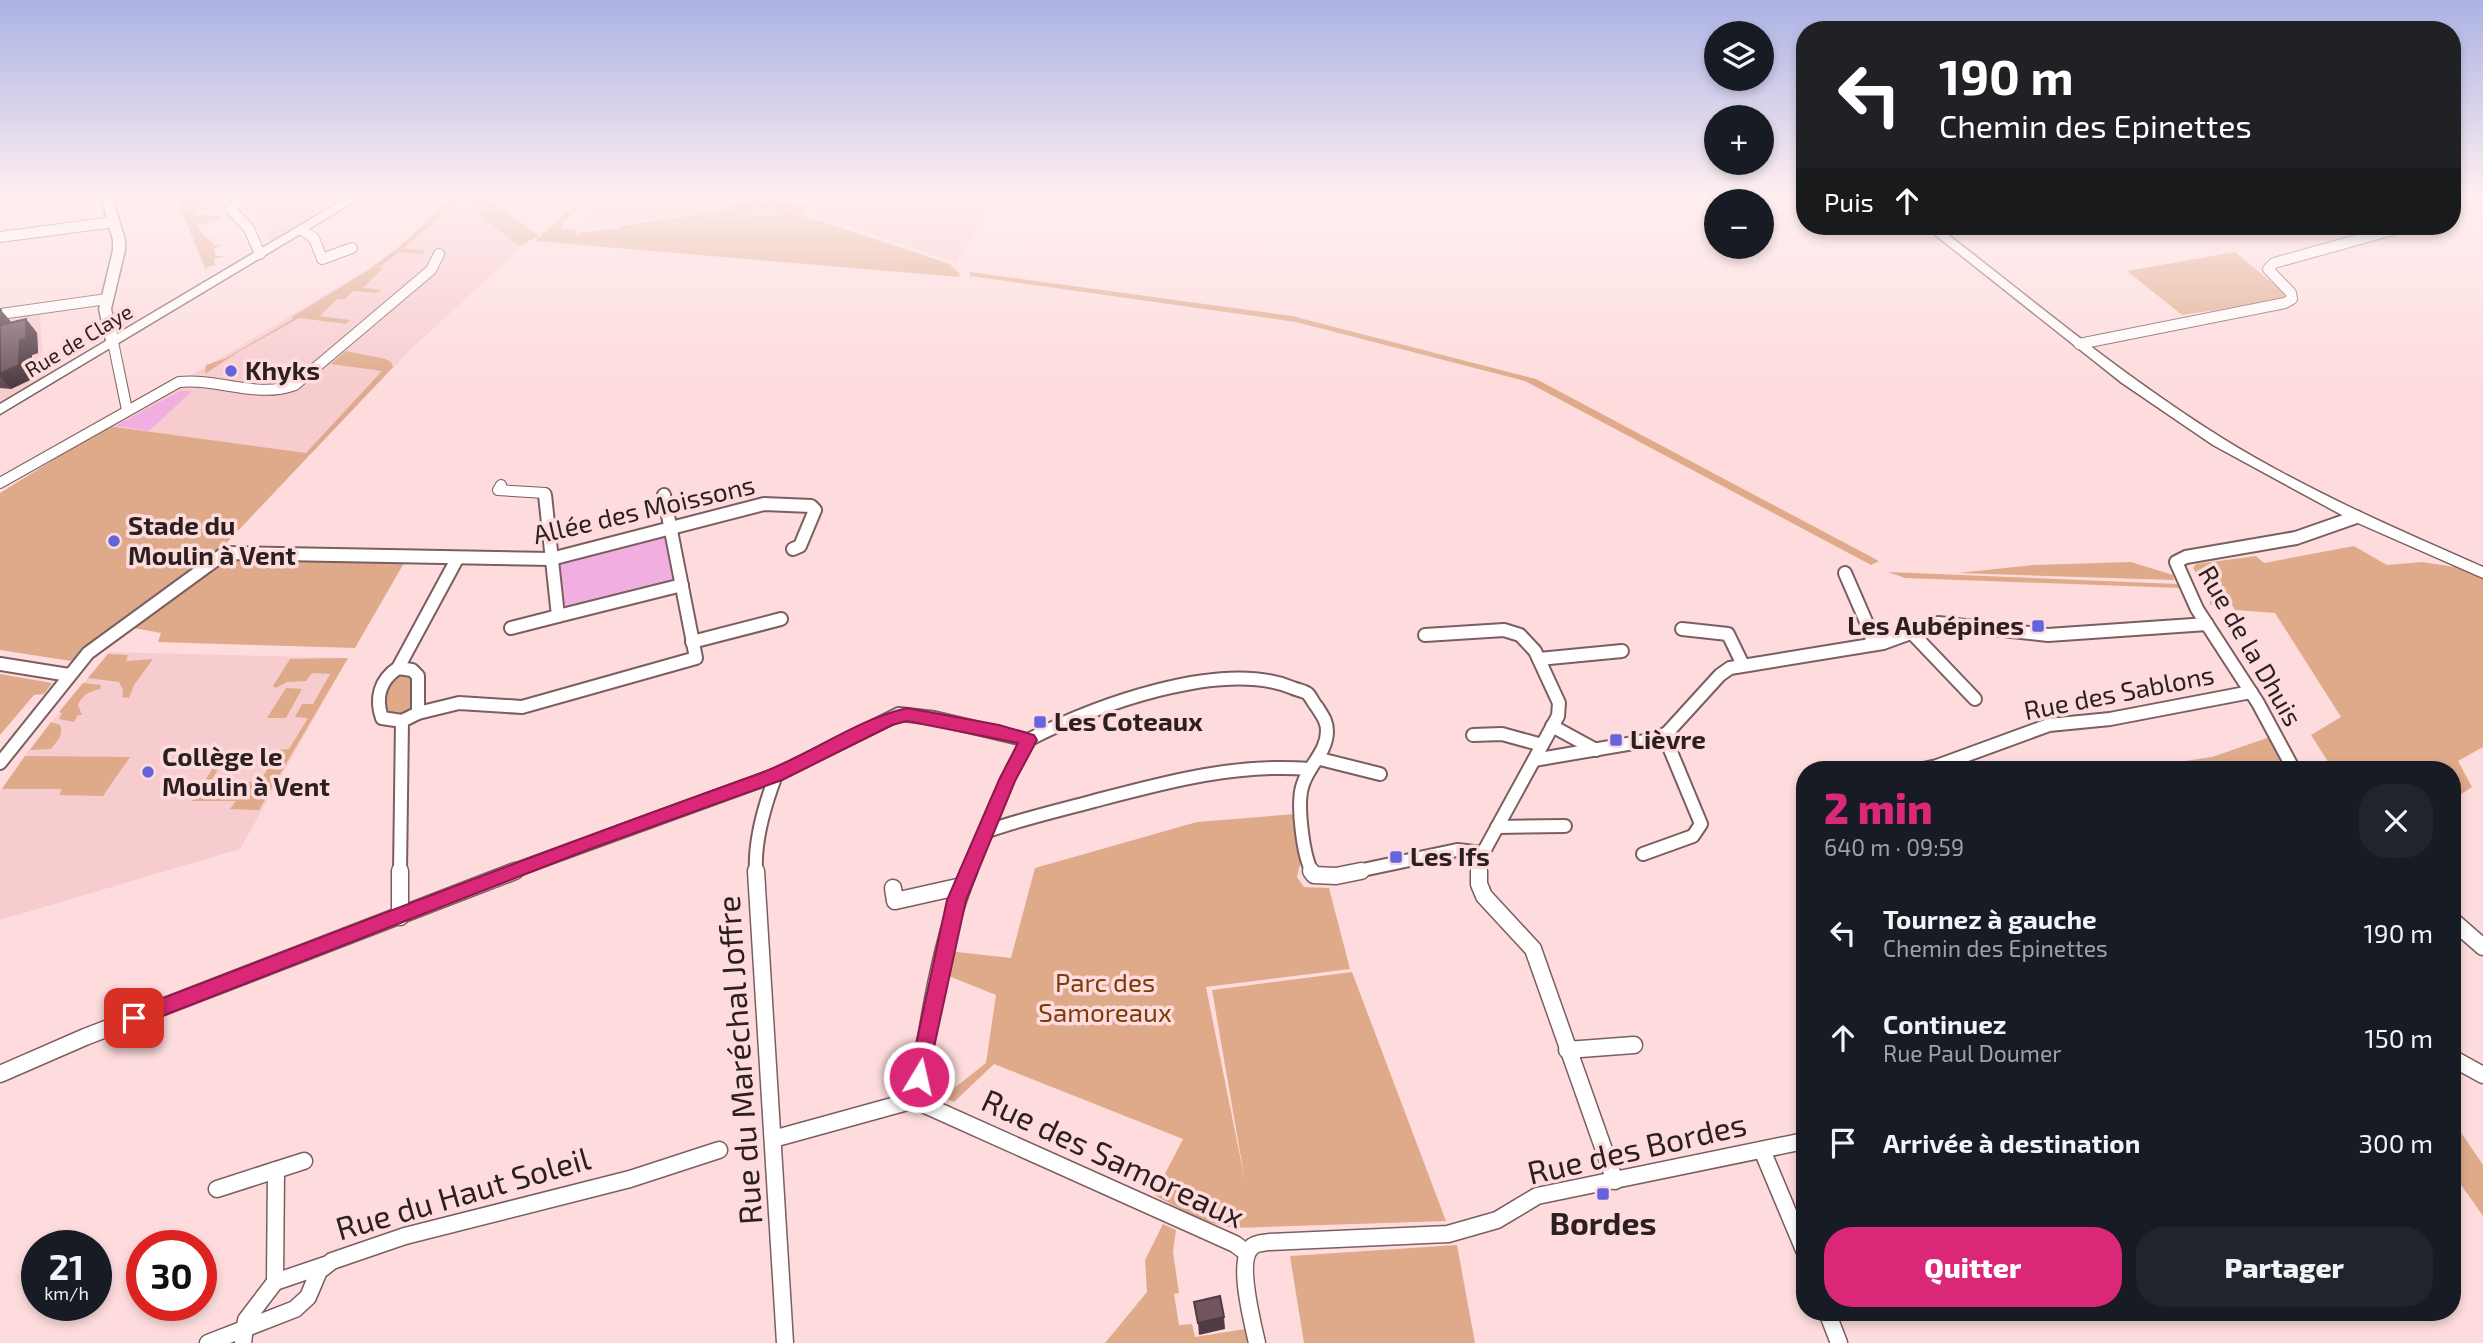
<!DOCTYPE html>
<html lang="fr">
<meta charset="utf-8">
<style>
body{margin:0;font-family:"Exo 2",sans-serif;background:#20242c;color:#f1f3f6;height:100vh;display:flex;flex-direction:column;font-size:26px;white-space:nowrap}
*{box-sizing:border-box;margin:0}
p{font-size:23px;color:#9ea1a6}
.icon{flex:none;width:38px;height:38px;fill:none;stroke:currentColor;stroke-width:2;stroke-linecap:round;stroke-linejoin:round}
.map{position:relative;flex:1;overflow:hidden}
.sheet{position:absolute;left:1796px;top:761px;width:665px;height:560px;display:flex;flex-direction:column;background:#171b24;border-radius:28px;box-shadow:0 4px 10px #0003}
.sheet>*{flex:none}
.guide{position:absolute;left:1796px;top:21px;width:665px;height:214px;border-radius:28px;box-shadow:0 4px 10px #0003;background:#202124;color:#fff;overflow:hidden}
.tools{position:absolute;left:1704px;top:21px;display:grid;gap:14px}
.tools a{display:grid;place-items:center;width:70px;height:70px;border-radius:50%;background:#171b24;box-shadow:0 4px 10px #0003;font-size:35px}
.speed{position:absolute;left:21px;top:1230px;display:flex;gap:14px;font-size:35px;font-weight:700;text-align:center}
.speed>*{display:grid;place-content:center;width:91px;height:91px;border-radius:50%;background:#171b24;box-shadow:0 4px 10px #0003;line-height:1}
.speed small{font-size:18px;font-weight:400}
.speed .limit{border:10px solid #d22;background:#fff;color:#111}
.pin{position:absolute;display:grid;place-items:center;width:60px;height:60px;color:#fff;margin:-30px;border-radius:14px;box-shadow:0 4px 10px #0006}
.me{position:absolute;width:77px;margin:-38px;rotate:9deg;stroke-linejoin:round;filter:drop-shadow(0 0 5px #0008)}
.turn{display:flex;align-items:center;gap:24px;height:147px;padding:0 28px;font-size:32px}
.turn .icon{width:91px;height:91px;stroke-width:2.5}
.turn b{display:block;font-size:49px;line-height:60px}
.then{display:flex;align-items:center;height:66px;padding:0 28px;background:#0003;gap:14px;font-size:26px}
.round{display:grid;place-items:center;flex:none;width:74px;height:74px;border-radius:28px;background:#20242c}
.headline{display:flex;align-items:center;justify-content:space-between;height:119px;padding:0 28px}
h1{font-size:42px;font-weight:800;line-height:52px;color:#db2777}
.button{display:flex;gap:14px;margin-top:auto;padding:14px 28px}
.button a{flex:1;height:80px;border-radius:28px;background:#db2777;color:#fff;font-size:28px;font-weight:800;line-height:80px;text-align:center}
.button a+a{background:#20242c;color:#f1f3f6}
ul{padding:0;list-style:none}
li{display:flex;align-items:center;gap:21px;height:105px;padding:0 28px}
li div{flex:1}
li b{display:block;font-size:26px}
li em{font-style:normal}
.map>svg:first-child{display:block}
.built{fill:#f7ccce}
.green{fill:#deaa8a}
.water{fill:#f1aee0}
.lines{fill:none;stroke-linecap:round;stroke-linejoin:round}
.street-far2-casing{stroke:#7b5e60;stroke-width:12}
.street-far1-casing{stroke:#7b5e60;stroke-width:16}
.street-casing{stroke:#7b5e60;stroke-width:19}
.secondary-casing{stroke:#7b5e60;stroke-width:3}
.street-far2{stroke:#fff;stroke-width:10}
.street-far1{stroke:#fff;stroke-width:12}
.street{stroke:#fff;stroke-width:16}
.secondary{fill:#fff;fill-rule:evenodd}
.wall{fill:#614a53}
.shaded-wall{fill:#4f3c43}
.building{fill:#715660;stroke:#4f3c43;stroke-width:2}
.route{fill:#db2777;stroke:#8e194d;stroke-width:2}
.poi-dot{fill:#6564dd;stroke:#fedcdd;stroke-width:2.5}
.labels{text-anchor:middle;stroke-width:7;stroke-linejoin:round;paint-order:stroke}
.far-street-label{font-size:21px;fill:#2b1f20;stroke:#fedcdd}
.poi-label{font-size:26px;font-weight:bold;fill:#2b1f20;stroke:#fedcdd;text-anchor:start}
.street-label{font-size:26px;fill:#2b1f20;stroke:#fedcdd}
.park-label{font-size:26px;fill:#7c3d0a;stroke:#fedcdd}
.near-street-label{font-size:32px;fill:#2b1f20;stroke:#fedcdd}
.near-poi-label{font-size:32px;font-weight:bold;fill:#2b1f20;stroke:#fedcdd}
</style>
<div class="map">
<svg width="2483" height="1343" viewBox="0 0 2483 1343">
<rect width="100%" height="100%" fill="#fedcdd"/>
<g class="built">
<path d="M268,197H344L270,241L261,219L251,204Z"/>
<path d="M606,197H997L956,263L788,205L580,226Z"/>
<path d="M463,199L526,243L409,351L311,454L108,426L371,267Z"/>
<path d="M40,311L44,377L0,403V318Z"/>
<path d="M109,652L348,658L240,849L0,920V791L27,752Z"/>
</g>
<g class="green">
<path d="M176,197L216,198H205L196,208H210V210L198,209L193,215L219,216L220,218L197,225L207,239L221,235L209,239L215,246L226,243L213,249L216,256H226L214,259L215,265L205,268Z"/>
<path d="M454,197H486L539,236L519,246L466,204L470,200L462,199L404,248L425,250L422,254L399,252L380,267L383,268L363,288L382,290L376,293L353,291L345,299H337L320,316L350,320L346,324L299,318L238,352L205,374L206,365L226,358L293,319L292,317L367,271L398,248Z"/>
<path d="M583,197H592L563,222L561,228L576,230L577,237L578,233L621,228V226L728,210C746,191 784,203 807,206L802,214L786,211L645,226L793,212L950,264L960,274L959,277L535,241Z"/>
<path d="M2235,252L2292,299L2182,315L2127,271Z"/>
<path d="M970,272L1292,316L1536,379L1879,561L1871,565L1525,381L1296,322L970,276Z"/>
<path d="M346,351L385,359L391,362L393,367L217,553L71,661L0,650V493L108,426L306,453L382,371L331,364Z"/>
<path d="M2354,546L2387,565L2422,562L2462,568L2483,578V747L2458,761L2472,787L2452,800V770H2366L2363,766L2332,768L2311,735L2341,717L2275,613L2235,610L2232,605H2210V596L2193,568L2196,564L2256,556L2264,563Z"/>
<path d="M231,556L404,563L355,648L158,642L161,633L134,628Z"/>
<path d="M2131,562L2173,575L2174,580L1958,573L2034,565Z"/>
<path d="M1888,572L2177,584L2180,588L1905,578Z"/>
<path d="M108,654L128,655L126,661L153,659L134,685L129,698L122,697L123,690L119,682L88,678Z"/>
<path d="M348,658L259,810L230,809L236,801H192L218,760L223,761L208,786H221L225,781L260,782L278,750L289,749L308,718L295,717L302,704H313L330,674L312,673L306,681L287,682L276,688L273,686L290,659Z"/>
<path d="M0,674L52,683L44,694L34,695L0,735Z"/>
<path d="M398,674L413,676V706L405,714L393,717L384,711V685Z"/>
<path d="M83,683L101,685L100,689C90,691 82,695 78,705L82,715H78L74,722L59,719L62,713L59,712Z"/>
<path d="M286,688L302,689L286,718H267Z"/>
<path d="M51,722L60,725C64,735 57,741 51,749L30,750Z"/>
<path d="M2270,737L2282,761L2170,770H2095L2137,768L2212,757Z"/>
<path d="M25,756L130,757L103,796L59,795L62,789H2Z"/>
<path d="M1295,814L1302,856L1297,877L1304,887L1329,888L1350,969L1206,987L1245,1181L1212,990L1352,972L1446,1221L1234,1228L1203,1221L1154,1195L1183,1139L994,1064L954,1102L943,1097L986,1063L996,995L941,973L948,951L1011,958L1035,868L1197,822Z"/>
<path d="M2452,1119L2483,1165V1216L2452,1172Z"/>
<path d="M1163,1224L1176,1230L1173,1252L1179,1293L1174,1294L1179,1325L1192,1324L1195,1337L1245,1329L1248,1343H1105L1147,1292L1145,1260Z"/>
<path d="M1457,1245L1475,1343H1304L1290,1256Z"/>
</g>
<g class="water">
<path d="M180,391H192L149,431L115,426Z"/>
<path d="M658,533L665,537L674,577L671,582L566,609L561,607L557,566L559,563Z"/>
</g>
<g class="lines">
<defs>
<g id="street-far2">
<path d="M242,197L231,209L249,229L260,254"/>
<path d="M2452,204L2460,197"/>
<path d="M302,230L314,238L322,259L352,248"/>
<path d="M0,237L114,222"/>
<path d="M0,314L107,299"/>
<path d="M113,342L127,410"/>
<path d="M2079,344L2285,303L2292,299L2291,293L2268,269L2274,263L2407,226"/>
<path d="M0,483L179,382C219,378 256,399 295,385L431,270L439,254"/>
<path d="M501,485L498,490L545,493V497"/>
<path d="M664,494L665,497"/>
</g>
<g id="street-far1">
<path d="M545,495L558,616L682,585"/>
<path d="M1845,573L1871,633L1872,644"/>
<path d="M511,628L558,616"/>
<path d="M1682,629L1728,634L1743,665"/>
<path d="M1911,632L1975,699"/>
<path d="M1425,635L1504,630L1520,635L1535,651L1559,703L1558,716L1483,853L1479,872"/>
<path d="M692,642L781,619"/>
<path d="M1539,659L1622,651"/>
<path d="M0,664L69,675"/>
<path d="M398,668L412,670L418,676V713"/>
<path d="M402,721L382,718C375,698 380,680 398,668L457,559"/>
<path d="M1552,726L1596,750"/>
<path d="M1473,735L1502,734L1542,745"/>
<path d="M1028,740C1094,706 1222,658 1293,688C1297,690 1305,691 1308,694C1311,697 1314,704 1317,707C1322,715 1327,721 1327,731C1327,752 1309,765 1303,784C1296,802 1303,855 1312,872"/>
<path d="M1320,759L1380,774"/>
<path d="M1534,760L1657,739L1668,732L1720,675L1730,668L1883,643L1938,623L2048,635L2207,624"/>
<path d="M0,763L88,653L225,553L551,559L764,504L811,506L815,510L800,546L793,549"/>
<path d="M1918,770L1937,766L2049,725L2110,719L2251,692"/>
<path d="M2294,770L2258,703L2197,609L2176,562L2186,557L2296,538L2356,517"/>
<path d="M1497,827L1565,826"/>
<path d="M985,832C1021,819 1057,811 1094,801C1166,782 1235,763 1310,769"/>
<path d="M1643,854L1693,836L1701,824L1664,735"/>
<path d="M400,872L402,721L418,713L459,703L522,707L696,658L664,495"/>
<path d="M510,872L776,775L899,714L934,718L1028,740"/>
<path d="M756,872C754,840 765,804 776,775"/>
<path d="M969,872L1007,780L1028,740"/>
<path d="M1353,872L1457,850L1483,853"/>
</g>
<g id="street">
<path d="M400,871V917"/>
<path d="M756,871L785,1343"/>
<path d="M1311,871L1314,875L1336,876L1361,871"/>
<path d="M1479,871V884L1484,896L1533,949L1615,1181"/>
<path d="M893,888L895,901L962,886"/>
<path d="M2452,920L2483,947"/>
<path d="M1567,1050L1634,1045"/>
<path d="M2452,1058L2483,1075"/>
<path d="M0,1074L85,1037L515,871"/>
<path d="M918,1099C926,1028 942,936 969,871"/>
<path d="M918,1099L923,1104L1235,1244L1247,1253"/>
<path d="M773,1139L918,1099"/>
<path d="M1762,1150L1804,1250"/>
<path d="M217,1189L304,1161"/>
<path d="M275,1282L276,1170"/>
<path d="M1827,1312L1839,1343"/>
<path d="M208,1343L295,1309L308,1297L319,1271L332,1261L405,1236L630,1179L719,1150"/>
<path d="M243,1343L246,1320L275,1282L325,1265"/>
<path d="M1257,1343C1253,1324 1235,1258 1253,1246C1257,1243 1264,1243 1269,1242L1448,1234L1497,1220L1537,1196L1804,1141"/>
</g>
<g id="secondary">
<path d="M101,197H112L125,240V250L111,309L117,334L348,197H362L0,414V404L106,341L99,309L113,250V240Z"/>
<path d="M1924,226H1937C2030,298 2121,375 2222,438C2304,489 2394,528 2483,567V578L2351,520L2213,445L2122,383Z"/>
</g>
</defs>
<use href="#street-far2" class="street-far2-casing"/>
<use href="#street-far1" class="street-far1-casing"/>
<use href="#street" class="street-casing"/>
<use href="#secondary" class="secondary-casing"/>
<use href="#street-far2" class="street-far2"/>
<use href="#street-far1" class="street-far1"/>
<use href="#street" class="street"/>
<use href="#secondary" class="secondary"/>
</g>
<path class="wall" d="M26,319L37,333L38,353L32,355V379L11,389L0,388V374L11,322Z"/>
<g class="shaded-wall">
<path d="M1,310L13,324L1,325Z"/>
<path d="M26,319L37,333L38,353L32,355V379L11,389L0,376V374L20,340Z"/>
<path d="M1224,1317L1225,1329L1199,1335L1198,1323Z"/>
</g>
<g class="building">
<path d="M0,309L1,310V325L26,319V339L20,340L19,365L0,374Z"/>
<path d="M1220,1296L1224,1317L1198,1323L1194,1302Z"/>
</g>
<linearGradient id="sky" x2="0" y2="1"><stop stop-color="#abb2e5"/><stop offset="0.51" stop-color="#ffeff0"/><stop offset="1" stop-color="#ffeff0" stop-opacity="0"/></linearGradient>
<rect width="2483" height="385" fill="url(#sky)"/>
<path class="route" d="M907,708L999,725L1034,735L1037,740L1015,781L966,900L926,1084L919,1087L912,1084L909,1077L947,900L999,780L1018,743L907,721L892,725L782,780L587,850L134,1027L127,1024L124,1018L127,1012C335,932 543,851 753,776C806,758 852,721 907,708Z"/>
<g class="poi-dot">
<circle cx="231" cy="371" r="7"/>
<circle cx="114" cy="541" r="7"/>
<rect x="2031" y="619" width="14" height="14" rx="3.5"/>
<rect x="1033" y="715" width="14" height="14" rx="3.5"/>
<rect x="1609" y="733" width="14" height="14" rx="3.5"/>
<circle cx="148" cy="772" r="7"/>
<rect x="1389" y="850" width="14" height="14" rx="3.5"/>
<rect x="1596" y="1187" width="14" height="14" rx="3.5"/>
</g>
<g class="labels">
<g class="far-street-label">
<text transform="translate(79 341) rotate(-31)" y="7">Rue de Claye</text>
</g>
<g class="poi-label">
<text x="245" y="380">Khyks</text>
<text x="128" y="535">Stade du<tspan x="128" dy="30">Moulin à Vent</tspan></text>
<text x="2024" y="635" text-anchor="end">Les Aubépines</text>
<text x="1054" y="731">Les Coteaux</text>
<text x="1630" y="749">Lièvre</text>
<text x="162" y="766">Collège le<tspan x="162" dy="30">Moulin à Vent</tspan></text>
<text x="1410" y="866">Les Ifs</text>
</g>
<g class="street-label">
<text transform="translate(644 510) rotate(-13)" y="9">Allée des Moissons</text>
<text transform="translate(2250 646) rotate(60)" y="9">Rue de la Dhuis</text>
<text transform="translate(2119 693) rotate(-11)" y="9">Rue des Sablons</text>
</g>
<g class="park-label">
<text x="1105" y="992">Parc des<tspan x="1105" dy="30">Samoreaux</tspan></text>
</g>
<g class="near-street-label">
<text transform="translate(740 1060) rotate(-94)" y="11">Rue du Maréchal Joffre</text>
<text transform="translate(1637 1149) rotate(-13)" y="11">Rue des Bordes</text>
<text transform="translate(1113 1159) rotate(25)" y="11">Rue des Samoreaux</text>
<text transform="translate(463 1194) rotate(-16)" y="11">Rue du Haut Soleil</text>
</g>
<g class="near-poi-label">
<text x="1603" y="1235">Bordes</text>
</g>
</g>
</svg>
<div class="tools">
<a><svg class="icon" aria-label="layers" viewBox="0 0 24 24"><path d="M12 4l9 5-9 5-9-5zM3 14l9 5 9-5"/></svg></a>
<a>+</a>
<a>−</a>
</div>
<div class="speed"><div>21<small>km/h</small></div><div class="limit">30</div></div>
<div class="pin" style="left:134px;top:1018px;background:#d93025"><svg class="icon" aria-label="arrive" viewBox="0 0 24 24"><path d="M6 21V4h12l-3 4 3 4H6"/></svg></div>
<svg class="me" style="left:919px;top:1077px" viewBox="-20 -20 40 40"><circle r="17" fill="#db2777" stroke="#fff" stroke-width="3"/><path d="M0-11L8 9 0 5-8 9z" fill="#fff"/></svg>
<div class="guide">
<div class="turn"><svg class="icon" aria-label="left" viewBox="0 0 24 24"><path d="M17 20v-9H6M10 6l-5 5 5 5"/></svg><div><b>190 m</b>Chemin des Epinettes</div></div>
<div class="then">Puis<svg class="icon" aria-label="ahead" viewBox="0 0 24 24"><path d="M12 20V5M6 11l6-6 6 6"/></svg></div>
</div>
<section class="sheet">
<div class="headline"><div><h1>2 min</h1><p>640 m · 09:59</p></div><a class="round"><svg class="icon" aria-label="close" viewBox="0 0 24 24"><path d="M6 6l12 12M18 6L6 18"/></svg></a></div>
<ul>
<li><svg class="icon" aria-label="left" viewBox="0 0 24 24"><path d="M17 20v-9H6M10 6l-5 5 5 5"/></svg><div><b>Tournez à gauche</b><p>Chemin des Epinettes</p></div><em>190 m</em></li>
<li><svg class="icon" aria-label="ahead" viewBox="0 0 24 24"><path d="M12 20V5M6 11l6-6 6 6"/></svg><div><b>Continuez</b><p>Rue Paul Doumer</p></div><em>150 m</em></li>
<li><svg class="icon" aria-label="arrive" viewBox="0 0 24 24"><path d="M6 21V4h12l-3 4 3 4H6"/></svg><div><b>Arrivée à destination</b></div><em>300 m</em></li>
</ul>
<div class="button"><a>Quitter</a><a>Partager</a></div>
</section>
</div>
